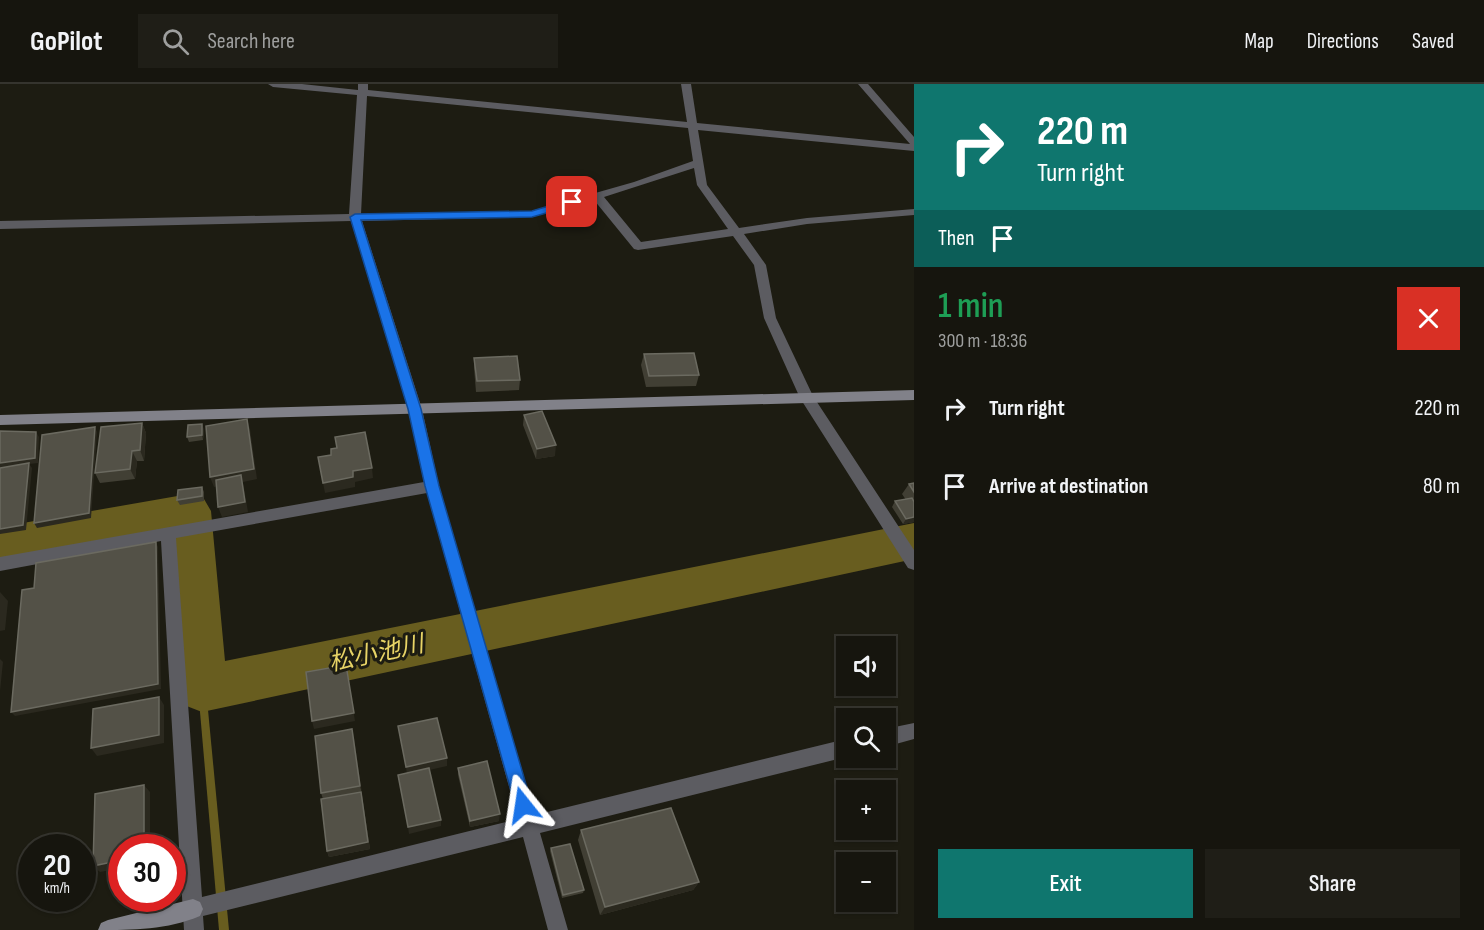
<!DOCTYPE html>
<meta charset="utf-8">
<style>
body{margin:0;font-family:"Sofia Sans Condensed","Noto Sans JP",sans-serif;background:#1f1e17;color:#f1f3f6;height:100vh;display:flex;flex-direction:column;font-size:22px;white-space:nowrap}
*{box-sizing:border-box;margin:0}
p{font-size:20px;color:#9e9f9e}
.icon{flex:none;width:33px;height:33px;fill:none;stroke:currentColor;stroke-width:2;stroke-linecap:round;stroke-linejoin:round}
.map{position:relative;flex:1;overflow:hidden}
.panel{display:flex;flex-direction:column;background:#16150e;width:570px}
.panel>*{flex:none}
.banner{background:#0f766e;color:#fff;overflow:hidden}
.buttons{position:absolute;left:836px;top:552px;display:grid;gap:12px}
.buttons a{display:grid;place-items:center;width:60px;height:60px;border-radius:0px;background:#16150e;box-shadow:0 2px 4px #0004,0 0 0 2px #35342e;font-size:30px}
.speed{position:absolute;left:18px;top:750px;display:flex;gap:12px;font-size:30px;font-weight:700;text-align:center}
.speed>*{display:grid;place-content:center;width:78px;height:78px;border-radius:50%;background:#16150e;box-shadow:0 2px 4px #0004,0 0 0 2px #35342e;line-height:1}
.speed small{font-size:15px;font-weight:400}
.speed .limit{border:9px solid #d22;background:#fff;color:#111}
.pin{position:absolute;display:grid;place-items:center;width:51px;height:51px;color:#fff;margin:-26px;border-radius:12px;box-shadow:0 3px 9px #0006}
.me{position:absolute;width:66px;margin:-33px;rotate:345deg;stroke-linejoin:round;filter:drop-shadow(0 0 4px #0008)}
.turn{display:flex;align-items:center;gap:21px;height:126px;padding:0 24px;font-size:27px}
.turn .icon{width:78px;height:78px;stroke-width:2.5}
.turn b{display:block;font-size:42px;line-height:51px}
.then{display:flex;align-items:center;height:57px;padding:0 24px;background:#0003;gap:12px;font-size:22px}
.round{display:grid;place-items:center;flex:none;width:63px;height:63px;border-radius:0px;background:#1f1e17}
.headline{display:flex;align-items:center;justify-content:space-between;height:102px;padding:0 24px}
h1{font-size:36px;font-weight:600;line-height:45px;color:#1e9e55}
.button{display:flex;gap:12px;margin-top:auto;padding:12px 24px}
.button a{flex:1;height:69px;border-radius:0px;background:#0f766e;color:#fff;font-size:24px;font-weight:600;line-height:69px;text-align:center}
.button a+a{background:#1f1e17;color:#f1f3f6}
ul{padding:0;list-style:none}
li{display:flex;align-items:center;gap:18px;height:78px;padding:0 24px}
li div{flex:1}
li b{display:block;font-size:22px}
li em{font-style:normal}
header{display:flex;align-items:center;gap:36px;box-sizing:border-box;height:84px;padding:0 30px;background:#16150e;border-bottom:2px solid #35342e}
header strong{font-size:28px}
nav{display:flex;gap:33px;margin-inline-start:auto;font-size:21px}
.search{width:420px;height:54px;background:#1f1e17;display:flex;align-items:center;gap:15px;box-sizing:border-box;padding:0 21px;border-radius:0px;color:#9e9f9e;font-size:22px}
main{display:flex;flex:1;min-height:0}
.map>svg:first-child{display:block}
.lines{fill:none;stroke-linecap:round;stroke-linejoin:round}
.stream{fill:#685d1f;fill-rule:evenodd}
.river{fill:#685d1f;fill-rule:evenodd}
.street{fill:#5c5c61;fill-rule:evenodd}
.secondary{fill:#818189;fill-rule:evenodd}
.wall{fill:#413f34}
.shaded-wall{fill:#2b291f}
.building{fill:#535147;stroke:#6b6a60;stroke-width:1.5}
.route{fill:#1a73e8;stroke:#114b97;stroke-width:1.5}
.labels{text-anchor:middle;stroke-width:6;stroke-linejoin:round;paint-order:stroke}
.water-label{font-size:24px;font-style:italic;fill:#e8d466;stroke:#1d1c12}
</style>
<header>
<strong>GoPilot</strong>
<div class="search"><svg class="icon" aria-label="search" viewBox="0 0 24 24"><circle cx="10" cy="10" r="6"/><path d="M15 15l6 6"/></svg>Search here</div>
<nav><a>Map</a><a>Directions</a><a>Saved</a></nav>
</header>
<main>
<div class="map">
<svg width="914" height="846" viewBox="0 0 914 846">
<rect width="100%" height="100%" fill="#1d1c12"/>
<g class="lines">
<path class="stream" d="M202,601L205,602L206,605L229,846H219L198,605L199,602Z"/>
<path class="river" d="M189,410L204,415L211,427L225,577L914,439V475L202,628L184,621L177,605L168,448L0,481V443Z"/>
<g class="street">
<path d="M268,0H302L358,6V0H368V6L687,38L681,0H691L697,39L910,60L858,0H868L914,53V67L698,46L707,101L739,144L807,134L914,125V131L807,140L744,150L766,181L776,234L813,312L914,466V486L908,484L800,314L764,234L754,181L733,152L638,166L634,165L594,116L532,133L362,137L422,325L439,402L535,731L846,655V673L540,749L568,846H548L523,753L203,832L204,846H184L161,457L0,487V473L424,398L408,325L351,137L0,145V137L349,130L357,11L273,3ZM367,12L688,44L693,77L634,98L532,127L361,130ZM694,84L697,101L728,145L641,158L604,113ZM427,409L518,735L202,813L176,454Z"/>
<path d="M914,639V655L885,663V645Z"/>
</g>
<g class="secondary">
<path d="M914,306V316L0,341V331Z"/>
<path d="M193,815L200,818L203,825L200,832C167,846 133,846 98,846L101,839L108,836Z"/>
</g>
</g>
<g class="wall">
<path d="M644,270L699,291L696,302L646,303L641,281Z"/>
<path d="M474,274L520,296L519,306L476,308L474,284Z"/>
<path d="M524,331L555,372L536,375L523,341Z"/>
<path d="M142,339L146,349L144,377H137L135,395L100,399L95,389Z"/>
<path d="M204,345L203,356L189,358L187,353Z"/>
<path d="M914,399V438L903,440L892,423L895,417L906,416L902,410L909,400Z"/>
<path d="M202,403L204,408V417L180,421L177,416Z"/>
<path d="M352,645L370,765L329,773L327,767L323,715L321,709Z"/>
<path d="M458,684L499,737L470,743L458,691Z"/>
<path d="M581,746L699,798L693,806L600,831L578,756Z"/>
<path d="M551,764L584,806L583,809L562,814L550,767Z"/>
</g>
<g class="shaded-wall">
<path d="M247,335L250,345L257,395L243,398L248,428L222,433L218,423L242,398L214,403L210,393Z"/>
<path d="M142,339L146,349L144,377L140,366Z"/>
<path d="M202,340L204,345L203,356L202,351Z"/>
<path d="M95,343L97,348L91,434L37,444L34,439Z"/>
<path d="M36,348L39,353L38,379L29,380L32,384L26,446L0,450V379Z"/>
<path d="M556,361L555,372L536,375L537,365Z"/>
<path d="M132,367L137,377L135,395L130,385Z"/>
<path d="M372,384L373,394L355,398V403L325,409L323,399L353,387Z"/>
<path d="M914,433V438L903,440L906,435Z"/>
<path d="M156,458L158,463L161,605L15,632L11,628Z"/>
<path d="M0,508L8,517L5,546L0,547Z"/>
<path d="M0,575L3,578L0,607Z"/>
<path d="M346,581L355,637L314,645L312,637Z"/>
<path d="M159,613L164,621V659L97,672L91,664Z"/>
<path d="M352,645L354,653L362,709L360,702Z"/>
<path d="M447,674V682L407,691L406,683Z"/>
<path d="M144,701L150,708V764H144Z"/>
<path d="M361,708L370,765L329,773L327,767Z"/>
<path d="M500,730L499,737L470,743V737Z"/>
<path d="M441,736V742L409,750L408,743Z"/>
<path d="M122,776V784L100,788L93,782Z"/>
<path d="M699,798L693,806L600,831L605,823Z"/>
</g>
<g class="building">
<path d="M694,269L699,291L649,292L644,270Z"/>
<path d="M517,272L520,296L477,297L474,274Z"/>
<path d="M542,327L556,361L537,365L524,331Z"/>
<path d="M247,335L254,385L210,393L206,342Z"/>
<path d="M142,339L140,366L132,367L130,385L95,389L101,343Z"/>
<path d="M202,340V351L187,353L188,341Z"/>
<path d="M95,343L89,429L34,439L42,351Z"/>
<path d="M0,347L36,348L35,374L0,379Z"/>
<path d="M365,348L372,384L353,387V393L323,399L318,373L331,371V365L337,364L335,353Z"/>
<path d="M29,379L23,441L0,445V384Z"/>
<path d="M241,391L245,418L218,423L216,396Z"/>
<path d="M914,399V408L909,400Z"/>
<path d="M202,403V412L177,416L178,406Z"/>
<path d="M912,414L914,418V433L906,435L895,417Z"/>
<path d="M156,458L158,600L11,628L22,506L34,504L36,479Z"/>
<path d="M346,581L354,629L312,637L306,588Z"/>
<path d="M159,613V651L91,664L93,625Z"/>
<path d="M437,634L447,674L406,683L398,642Z"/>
<path d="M352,645L360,702L321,709L315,652Z"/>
<path d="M487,677L500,730L470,737L458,684Z"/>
<path d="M429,684L441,736L408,743L398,691Z"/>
<path d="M144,701V764H122V776L93,782L95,710Z"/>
<path d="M361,708L368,758L327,767L321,715Z"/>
<path d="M671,724L699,798L605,823L581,746Z"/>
<path d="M570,760L584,806L563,811L551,764Z"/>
</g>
<path class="route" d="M572,115L577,118L575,121L532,133L361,136L421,325L439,402L532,721L529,727L523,730L517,727L515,721L425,402L408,325L350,133L355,130L532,127Z"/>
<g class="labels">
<g class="water-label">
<text transform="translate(376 569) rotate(-12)" y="8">松小池川</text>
</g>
</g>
</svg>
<div class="buttons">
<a><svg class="icon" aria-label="sound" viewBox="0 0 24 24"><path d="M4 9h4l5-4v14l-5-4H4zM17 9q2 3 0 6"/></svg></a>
<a><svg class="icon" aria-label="search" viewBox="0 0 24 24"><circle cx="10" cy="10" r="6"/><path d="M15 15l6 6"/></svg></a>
<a>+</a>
<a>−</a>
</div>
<div class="speed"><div>20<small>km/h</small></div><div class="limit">30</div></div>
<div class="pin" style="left:572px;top:118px;background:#d93025"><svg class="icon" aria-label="arrive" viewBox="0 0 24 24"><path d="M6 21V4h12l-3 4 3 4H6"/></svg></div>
<svg class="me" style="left:523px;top:721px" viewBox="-20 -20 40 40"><path d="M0-17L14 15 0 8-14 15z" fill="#1a73e8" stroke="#fff" stroke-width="4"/></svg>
</div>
<section class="panel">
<div class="banner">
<div class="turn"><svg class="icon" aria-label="right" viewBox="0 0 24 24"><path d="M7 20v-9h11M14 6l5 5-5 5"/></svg><div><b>220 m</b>Turn right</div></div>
<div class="then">Then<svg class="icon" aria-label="arrive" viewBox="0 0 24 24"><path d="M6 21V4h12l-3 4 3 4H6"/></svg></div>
</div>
<div class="headline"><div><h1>1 min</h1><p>300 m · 18:36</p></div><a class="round" style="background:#d93025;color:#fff"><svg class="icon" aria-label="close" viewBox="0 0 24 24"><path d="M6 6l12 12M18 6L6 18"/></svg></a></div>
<ul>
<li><svg class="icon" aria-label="right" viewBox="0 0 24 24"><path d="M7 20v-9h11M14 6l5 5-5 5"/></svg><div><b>Turn right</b></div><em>220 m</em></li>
<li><svg class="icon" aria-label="arrive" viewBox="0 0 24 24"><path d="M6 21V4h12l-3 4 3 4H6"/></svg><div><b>Arrive at destination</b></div><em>80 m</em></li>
</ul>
<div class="button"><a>Exit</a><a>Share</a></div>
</section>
</main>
